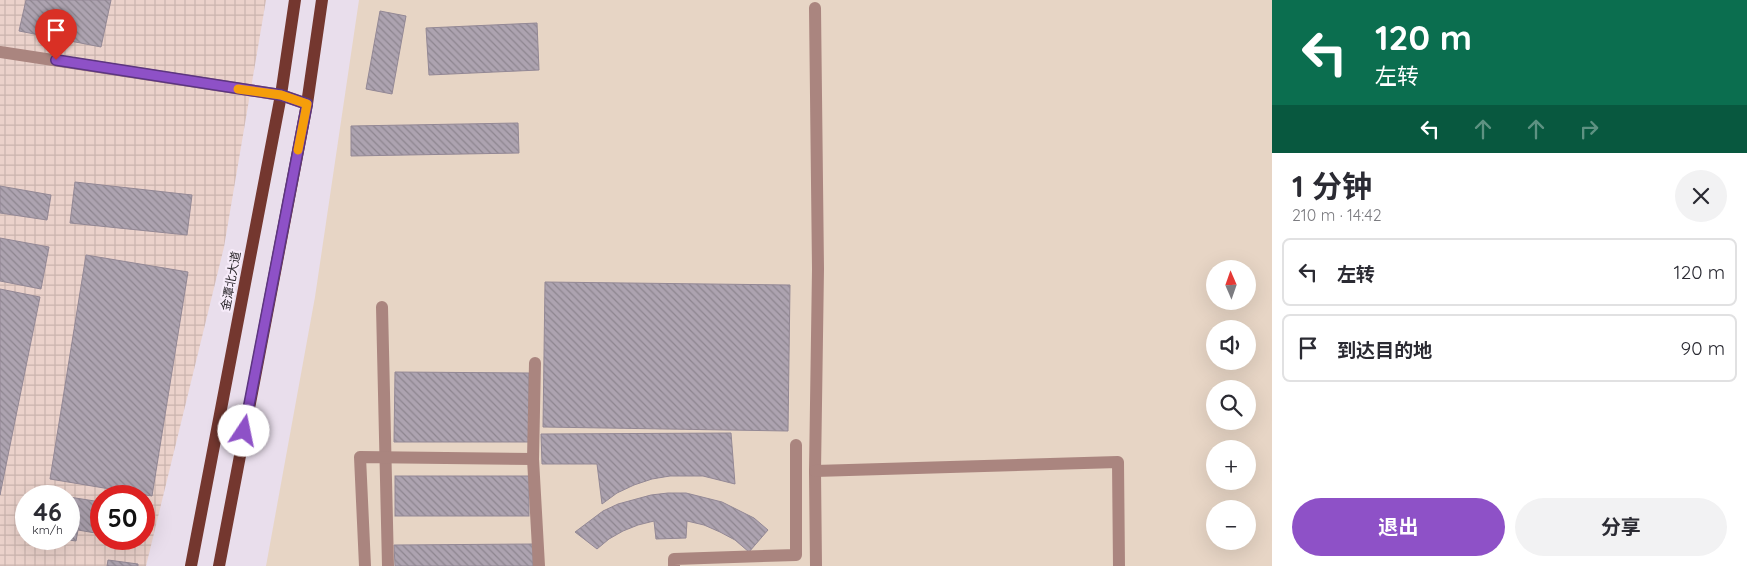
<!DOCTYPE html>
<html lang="zh">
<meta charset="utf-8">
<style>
body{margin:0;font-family:Quicksand,"Noto Sans SC",sans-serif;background:#f2f2f3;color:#2b2b33;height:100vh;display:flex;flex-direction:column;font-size:19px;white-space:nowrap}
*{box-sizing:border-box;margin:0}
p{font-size:16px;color:#7c7c81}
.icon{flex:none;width:28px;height:28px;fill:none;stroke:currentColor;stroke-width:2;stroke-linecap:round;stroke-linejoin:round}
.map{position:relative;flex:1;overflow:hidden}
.sheet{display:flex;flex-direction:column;background:#fff;width:475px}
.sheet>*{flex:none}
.banner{background:#0b6e4f;color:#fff;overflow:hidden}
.needle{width:32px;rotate:358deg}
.buttons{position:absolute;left:1206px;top:260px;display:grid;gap:10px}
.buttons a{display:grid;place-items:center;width:50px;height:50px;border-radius:50%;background:#fff;box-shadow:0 5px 20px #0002;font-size:25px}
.speed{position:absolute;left:15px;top:485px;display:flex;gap:10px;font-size:25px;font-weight:700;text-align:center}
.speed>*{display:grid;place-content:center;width:65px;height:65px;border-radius:50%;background:#fff;box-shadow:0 5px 20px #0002;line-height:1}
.speed small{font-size:12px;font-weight:400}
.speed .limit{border:8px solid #d22;background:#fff;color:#111}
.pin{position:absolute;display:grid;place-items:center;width:42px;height:42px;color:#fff;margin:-51px -21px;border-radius:50% 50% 50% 0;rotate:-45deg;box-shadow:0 0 5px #0007}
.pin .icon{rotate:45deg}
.me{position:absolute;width:55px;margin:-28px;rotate:11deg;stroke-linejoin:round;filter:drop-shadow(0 0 4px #0008)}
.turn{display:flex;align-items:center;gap:18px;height:105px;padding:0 20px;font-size:22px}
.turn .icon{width:65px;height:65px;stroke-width:2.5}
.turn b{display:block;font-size:35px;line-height:42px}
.lanes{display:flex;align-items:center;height:48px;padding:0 20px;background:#0003;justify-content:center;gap:25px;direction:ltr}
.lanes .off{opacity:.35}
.round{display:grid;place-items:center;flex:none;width:52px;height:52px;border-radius:26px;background:#f2f2f3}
.headline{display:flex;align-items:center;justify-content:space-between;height:85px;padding:0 20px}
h1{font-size:30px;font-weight:700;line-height:38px}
.cta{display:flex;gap:10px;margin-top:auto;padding:10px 20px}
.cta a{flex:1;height:58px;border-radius:30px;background:#8e51c7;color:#fff;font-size:20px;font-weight:700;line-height:58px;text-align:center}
.cta a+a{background:#f2f2f3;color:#2b2b33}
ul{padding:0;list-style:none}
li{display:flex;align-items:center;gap:15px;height:68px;margin:0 10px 8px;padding:0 10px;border:2px solid #e1e1e2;border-radius:8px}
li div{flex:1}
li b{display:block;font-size:19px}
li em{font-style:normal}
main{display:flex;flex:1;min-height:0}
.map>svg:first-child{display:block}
.commercial{fill:#e7d5c5;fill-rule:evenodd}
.industrial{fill:url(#industrial-grid);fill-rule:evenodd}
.building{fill:url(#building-back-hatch);stroke:#938895}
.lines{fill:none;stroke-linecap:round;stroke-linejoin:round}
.minor{stroke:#aa857f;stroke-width:12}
.major{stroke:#74372f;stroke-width:12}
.route-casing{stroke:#5c3581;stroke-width:12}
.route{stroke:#8e51c7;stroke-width:9}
.slow{stroke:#f59e0b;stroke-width:9}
.labels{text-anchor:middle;stroke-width:4.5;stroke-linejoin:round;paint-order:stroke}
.street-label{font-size:12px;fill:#2b272c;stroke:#f6ebf9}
</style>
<main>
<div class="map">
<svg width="1272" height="566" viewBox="0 0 1272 566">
<defs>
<pattern id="industrial-grid" width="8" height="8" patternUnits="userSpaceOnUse" patternTransform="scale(1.25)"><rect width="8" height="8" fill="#ebd2cb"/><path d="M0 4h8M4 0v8" fill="none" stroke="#cab4ae"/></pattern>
<pattern id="building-back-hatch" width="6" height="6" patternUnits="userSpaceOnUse" patternTransform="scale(1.25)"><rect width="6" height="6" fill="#ada3b0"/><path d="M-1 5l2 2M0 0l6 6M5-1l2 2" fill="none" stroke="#8d858f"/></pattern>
</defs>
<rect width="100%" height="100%" fill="#e9deec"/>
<path class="commercial" d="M359,0H1272V566H266L315,297ZM1215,269H1248V301H1215ZM1215,329H1248V361H1215ZM1215,389H1248V421H1215ZM1215,449H1248V481H1215ZM1215,509H1248V541H1215Z"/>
<path class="industrial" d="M0,0H266L224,247L146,566H0ZM26,496H69V539H26ZM101,496H144V539H101Z"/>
<g class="building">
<path d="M26,0H111L101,47L19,31Z"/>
<path d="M380,11L406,16L392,94L366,89Z"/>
<path d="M537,23L539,70L429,75L426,28Z"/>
<path d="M518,123L519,153L351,156V126Z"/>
<path d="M75,182L192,195L187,235L70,223Z"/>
<path d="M0,186L51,195L47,220L0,213Z"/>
<path d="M0,238L49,247L41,289L0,281Z"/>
<path d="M86,255L188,272L152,496L50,479Z"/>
<path d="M545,282L790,285L788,431L543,427Z"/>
<path d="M0,289L40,297L0,495Z"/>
<path d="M395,372L529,373V442H394Z"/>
<path d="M731,433L735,484L703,476H670L652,479L634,485L617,493L602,504L597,464H542L541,434Z"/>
<rect x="395" y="476" width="134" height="40"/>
<path d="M668,493H686L722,502L754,518L768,530L749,552L735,540L720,532L704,525L687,521L686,538L656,539L654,521L638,525L623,531L609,539L597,549L575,532L603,511L618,504L651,495Z"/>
<path d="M69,497L101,502V534L78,530L76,541L62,539H69Z"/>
<path d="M144,508L150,509L145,540L137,539H144Z"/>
<path d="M533,544V566H395L394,545Z"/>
<path d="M108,560L138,564V566H107Z"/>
</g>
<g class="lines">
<g class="minor">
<path d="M815,8L818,269L815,471L816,566"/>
<path d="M0,52L281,95L307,104"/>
<path d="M382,307L388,566"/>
<path d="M535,363L533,459L539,566"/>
<path d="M815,471L1118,462L1119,566"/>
<path d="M365,566L360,457L533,459"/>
<path d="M674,566V559L796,555V445"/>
</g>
<g class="major">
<path d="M191,566L281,95L295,0"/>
<path d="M219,566L307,104L322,0"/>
</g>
</g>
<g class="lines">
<defs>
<path id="route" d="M56,60L281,95L307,104L244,431"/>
</defs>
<use href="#route" class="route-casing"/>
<use href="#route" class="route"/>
<path class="slow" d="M238,89L281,95L307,104L298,150"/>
</g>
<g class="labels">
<g class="street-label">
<text transform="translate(231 281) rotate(-79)" y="4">金潭北大道</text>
</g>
</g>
</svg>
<div class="buttons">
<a><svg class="needle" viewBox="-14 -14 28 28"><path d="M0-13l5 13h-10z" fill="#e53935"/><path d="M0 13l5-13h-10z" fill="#7c7c81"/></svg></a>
<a><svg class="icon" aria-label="sound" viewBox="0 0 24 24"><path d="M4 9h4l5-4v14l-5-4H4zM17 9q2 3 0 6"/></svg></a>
<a><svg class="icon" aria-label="search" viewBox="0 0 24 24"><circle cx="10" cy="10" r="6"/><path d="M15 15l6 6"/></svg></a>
<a>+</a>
<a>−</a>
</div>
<div class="speed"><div>46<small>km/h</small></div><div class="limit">50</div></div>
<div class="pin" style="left:56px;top:60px;background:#d93025"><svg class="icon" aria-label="arrive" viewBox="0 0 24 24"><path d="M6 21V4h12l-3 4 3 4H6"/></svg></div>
<svg class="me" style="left:244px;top:431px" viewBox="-20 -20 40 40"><circle r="19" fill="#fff"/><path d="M0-13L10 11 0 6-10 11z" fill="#8e51c7"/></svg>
</div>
<section class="sheet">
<div class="banner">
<div class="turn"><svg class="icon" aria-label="left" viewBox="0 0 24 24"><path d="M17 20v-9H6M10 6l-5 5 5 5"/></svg><div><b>120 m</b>左转</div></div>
<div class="lanes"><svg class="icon" aria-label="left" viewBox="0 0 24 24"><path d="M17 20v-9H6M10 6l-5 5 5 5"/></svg><svg class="icon off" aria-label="ahead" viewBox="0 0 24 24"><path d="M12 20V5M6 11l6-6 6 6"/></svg><svg class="icon off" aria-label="ahead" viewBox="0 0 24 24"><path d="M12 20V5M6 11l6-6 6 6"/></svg><svg class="icon off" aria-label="right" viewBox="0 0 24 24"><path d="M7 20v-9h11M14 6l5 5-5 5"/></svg></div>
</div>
<div class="headline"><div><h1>1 分钟</h1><p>210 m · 14:42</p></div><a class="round"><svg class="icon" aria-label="close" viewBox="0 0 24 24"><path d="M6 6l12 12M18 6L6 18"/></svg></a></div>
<ul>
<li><svg class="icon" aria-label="left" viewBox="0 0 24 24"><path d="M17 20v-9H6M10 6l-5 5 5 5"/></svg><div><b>左转</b></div><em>120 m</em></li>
<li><svg class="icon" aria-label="arrive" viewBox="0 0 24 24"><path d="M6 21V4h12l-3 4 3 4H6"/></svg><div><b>到达目的地</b></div><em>90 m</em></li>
</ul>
<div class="cta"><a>退出</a><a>分享</a></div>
</section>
</main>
